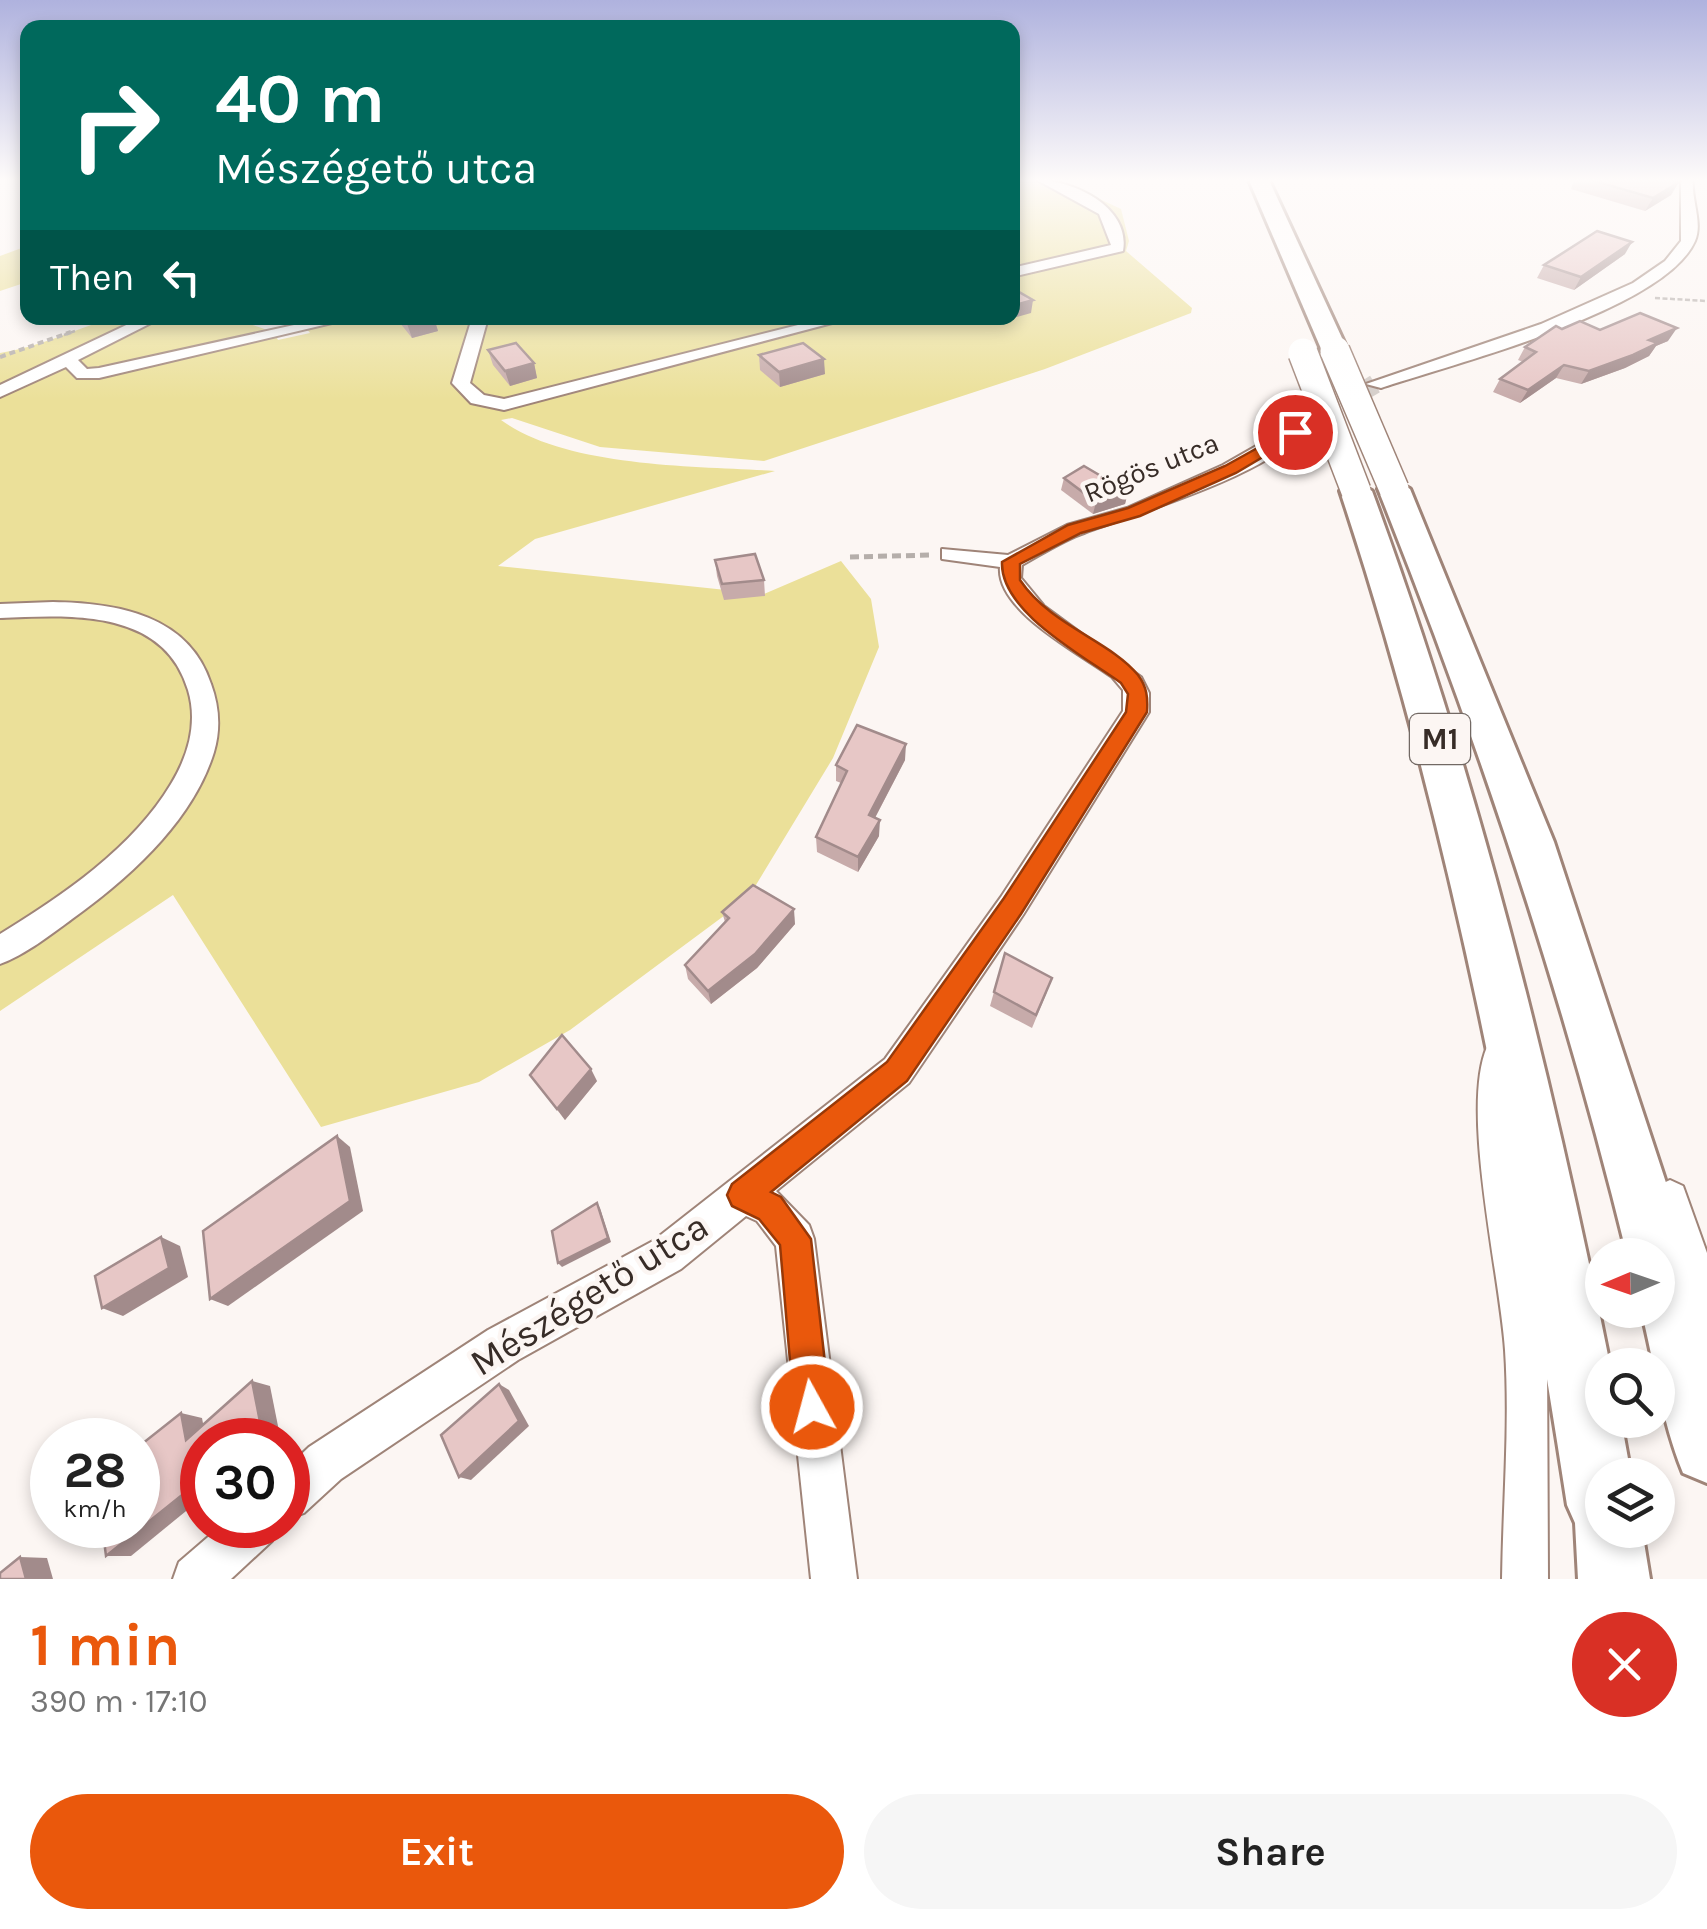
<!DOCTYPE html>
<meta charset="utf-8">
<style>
body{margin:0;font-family:Karla,sans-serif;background:#f6f6f6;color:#222;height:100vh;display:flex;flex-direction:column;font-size:38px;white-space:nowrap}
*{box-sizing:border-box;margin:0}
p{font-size:32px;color:#767676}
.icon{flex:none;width:55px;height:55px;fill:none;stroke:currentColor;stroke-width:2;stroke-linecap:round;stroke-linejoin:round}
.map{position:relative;height:1579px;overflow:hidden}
.details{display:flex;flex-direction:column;background:#fff;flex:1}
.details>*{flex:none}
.banner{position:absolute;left:20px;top:20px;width:1000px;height:305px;border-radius:20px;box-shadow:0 5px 15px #0003;background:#00695c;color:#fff;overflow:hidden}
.needle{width:65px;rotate:268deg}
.controls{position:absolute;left:1585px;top:1238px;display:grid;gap:20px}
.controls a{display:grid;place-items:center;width:90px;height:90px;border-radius:50%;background:#fff;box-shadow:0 5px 15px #0003;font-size:50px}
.speed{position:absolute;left:30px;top:1418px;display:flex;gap:20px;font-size:50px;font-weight:700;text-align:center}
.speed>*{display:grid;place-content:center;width:130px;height:130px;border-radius:50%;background:#fff;box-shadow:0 5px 15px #0003;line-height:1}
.speed small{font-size:25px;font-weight:400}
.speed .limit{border:15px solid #d22;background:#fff;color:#111}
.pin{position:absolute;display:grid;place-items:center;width:85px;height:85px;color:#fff;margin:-42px;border:5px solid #fff;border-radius:50%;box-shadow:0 2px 10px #0007}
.me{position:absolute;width:110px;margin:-55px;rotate:353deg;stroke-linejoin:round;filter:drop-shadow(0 0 8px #0008)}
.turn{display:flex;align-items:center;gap:35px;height:210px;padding:0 30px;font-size:45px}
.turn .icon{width:130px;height:130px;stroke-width:2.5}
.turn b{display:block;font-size:70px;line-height:85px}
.then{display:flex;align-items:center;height:95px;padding:0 30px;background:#0003;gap:20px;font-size:38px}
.round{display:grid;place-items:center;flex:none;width:105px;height:105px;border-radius:52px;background:#f6f6f6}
.headline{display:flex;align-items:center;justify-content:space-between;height:170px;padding:0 30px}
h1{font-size:60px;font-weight:700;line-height:75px;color:#ea580c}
.button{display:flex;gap:20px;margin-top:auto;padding:20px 30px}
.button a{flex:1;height:115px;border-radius:60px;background:#ea580c;color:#fff;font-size:40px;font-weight:700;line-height:115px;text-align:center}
.button a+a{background:#f6f6f6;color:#222}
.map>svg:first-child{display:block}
.green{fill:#ebe099}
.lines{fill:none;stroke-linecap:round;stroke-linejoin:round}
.minor-tunnel{stroke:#d5ceca;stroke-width:19;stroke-dasharray:19 9;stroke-linecap:butt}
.minor-casing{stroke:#9f8478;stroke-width:4}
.highway-casing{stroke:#9f8478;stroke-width:6}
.path-far2{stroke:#b5aeaa;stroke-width:2.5;stroke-dasharray:5 2.5;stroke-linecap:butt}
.path-far1{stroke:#b5aeaa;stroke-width:4;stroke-dasharray:6 4;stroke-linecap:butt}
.path{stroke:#b5aeaa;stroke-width:5;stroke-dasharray:9 5;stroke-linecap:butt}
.minor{fill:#fff;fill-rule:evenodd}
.highway{fill:#fff;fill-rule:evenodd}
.highway-bridge-casing{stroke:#9f8478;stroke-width:32;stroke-linecap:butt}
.highway-bridge{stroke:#fff;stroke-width:29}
.wall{fill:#c7abaa}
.shaded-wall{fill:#a28b8b}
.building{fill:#e7c7c6;stroke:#a28b8b;stroke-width:2.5}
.route{fill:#ea580c;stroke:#983908;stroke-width:2.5}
.labels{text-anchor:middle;stroke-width:9;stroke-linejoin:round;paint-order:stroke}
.far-street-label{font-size:28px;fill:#372c27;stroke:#fcf6f3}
.shield{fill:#fcf6f3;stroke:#726964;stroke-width:2.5}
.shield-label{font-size:30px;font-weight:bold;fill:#372c27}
.near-street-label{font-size:38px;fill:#372c27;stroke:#fcf6f3}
</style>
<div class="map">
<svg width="1707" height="1579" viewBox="0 0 1707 1579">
<rect width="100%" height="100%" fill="#fcf6f3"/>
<g class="green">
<path d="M1013,180H1059L1121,209L1129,241L1126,251L1192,308L1191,313L1045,369L764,461L600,447L512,418L501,420C566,468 696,466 775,471L535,539L498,566L764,594L841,561L871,599L879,647L833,758L748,898L570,1030L479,1082L321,1127L173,895L0,1011V353C39,347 73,330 110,319C138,311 271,315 278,340L310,333L298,318H1012Z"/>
<path d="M27,246V282L0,291V256Z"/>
</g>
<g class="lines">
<path class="minor-tunnel" d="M1295,432L1375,384"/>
<defs>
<g id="minor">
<path d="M1037,180C1073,180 1131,207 1123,251L1012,277V268L1111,245L1099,214Z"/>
<path d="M1681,180H1693C1691,199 1703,223 1695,241C1665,310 1453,364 1381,388L1366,384L1541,324L1633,283L1665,261L1681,241Z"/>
<path d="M141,318H161L78,360L87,369L99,368L326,318H353L99,378H77L66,367L0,397V385Z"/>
<path d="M472,318H488L470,383L484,395L504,399L826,318H851L504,410L471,403L452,383Z"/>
<path d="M1288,428L1304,432C1260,477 1144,511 1084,533C1063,540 1042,554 1022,565L1021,578L1044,606L1141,677L1149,693V712L1023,915L909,1083L776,1191L809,1225L814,1239L857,1579H811L776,1246L757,1221L746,1216L681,1269L518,1360L341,1479L304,1513L288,1519V1467L309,1447L488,1330L653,1241L885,1059L1001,897L1123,711V690L1112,677C1081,654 996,611 1000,567L942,559V549L1008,555L1067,525L1127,508L1223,465Z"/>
<path d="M53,602C117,603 189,615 211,684C219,706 221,728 214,752C193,821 128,879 72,919C49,936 26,954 0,964V934C62,896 133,848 171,784C188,756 198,723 188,690C164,608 69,615 0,618V604Z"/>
<path d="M1499,1042L1511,1047L1516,1058L1512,1107L1547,1351L1548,1579H1502C1503,1503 1510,1425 1505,1350C1500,1275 1460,1109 1487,1047Z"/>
<path d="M1670,1180L1683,1186L1707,1253V1332L1693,1326L1651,1199L1657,1186Z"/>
<path d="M222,1525H279L272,1541L231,1579H173L179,1562Z"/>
</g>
<g id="highway">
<path d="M1249,180H1269L1348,351L1344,356L1335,359L1322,351Z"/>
<path d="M1394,480L1410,489L1554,842L1673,1204L1707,1322V1483L1683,1473C1661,1419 1655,1365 1641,1310H1658V1255H1627C1563,994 1478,739 1378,489Z"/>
<path d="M1356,482L1372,491C1477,776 1550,1067 1610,1365H1602V1420H1621L1631,1475H1602V1530H1642L1650,1579H1578L1575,1523L1567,1505C1514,1161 1450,822 1340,491Z"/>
</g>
</defs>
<use href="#minor" class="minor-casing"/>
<use href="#highway" class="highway-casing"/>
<g class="path-far2">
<path d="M1655,298L1707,301"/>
<path d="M64,335L75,331"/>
</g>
<path class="path-far1" d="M0,357L71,332"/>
<path class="path" d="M850,557L932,555"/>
<use href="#minor" class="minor"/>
<use href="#highway" class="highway"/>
<defs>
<g id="highway-bridge">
<path d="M1335,351L1394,489"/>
<path d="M1303,353L1356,491"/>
</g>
</defs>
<use href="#highway-bridge" class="highway-bridge-casing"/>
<use href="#highway-bridge" class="highway-bridge"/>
</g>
<g class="wall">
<path d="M1574,180H1670L1679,182L1671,195L1645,211L1571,189Z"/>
<path d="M1625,254L1574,290L1537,278L1544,265Z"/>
<path d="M396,318H434L438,331L412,338Z"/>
<path d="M1600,330L1668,341L1656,346L1649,356L1625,368L1581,384L1556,378L1520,403L1493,392L1500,379L1523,362L1518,360L1525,347Z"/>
<path d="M488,350L534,363L537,378L510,386L493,365Z"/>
<path d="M759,355L825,374L780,387L760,370Z"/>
<path d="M1064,478L1128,492L1125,504L1093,514L1061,490Z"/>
<path d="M715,560L764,580L765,596L724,600L717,576Z"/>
<path d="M905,760L875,818L879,836L858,872L817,852L816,837L841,783L836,781V765Z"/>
<path d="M722,912L795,924L757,968L711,1004L688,979L685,965L725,922Z"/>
<path d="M1005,953L1047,992L1032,1028L990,1006Z"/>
<path d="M530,1075L597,1081L565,1120Z"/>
</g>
<g class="shaded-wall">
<path d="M1679,182L1671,195L1645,211L1653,198Z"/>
<path d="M1632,242L1625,254L1574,290L1581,277Z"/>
<path d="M1033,300L1031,313L1002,321L1003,318H1012V306Z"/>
<path d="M405,318H434L438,331L412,338Z"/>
<path d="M1677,328L1668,341L1656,346L1649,356L1625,368L1581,384L1589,371L1649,340Z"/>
<path d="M824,359L825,374L780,387L779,372Z"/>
<path d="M534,363L537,378L510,386L505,371Z"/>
<path d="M1564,365L1556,378L1520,403L1528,390Z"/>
<path d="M1128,492L1125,504L1093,514L1096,502Z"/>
<path d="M906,744L905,760L868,831L869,815Z"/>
<path d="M880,820L879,836L858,872V857Z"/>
<path d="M794,909L795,924L757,968L711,1004L708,991Z"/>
<path d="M591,1069L597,1081L565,1120L557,1109Z"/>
<path d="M337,1136L350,1147L363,1211L228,1306L210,1299Z"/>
<path d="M597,1203L600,1208L611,1242L562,1267L558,1263Z"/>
<path d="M161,1237L180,1246L188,1277L123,1316L102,1308Z"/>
<path d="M252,1381L270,1386L280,1436L275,1440H251Z"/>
<path d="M499,1384L509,1390L529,1426L471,1480L459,1477Z"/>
<path d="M181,1413L202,1418L206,1440H186Z"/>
<path d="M202,1479V1498L131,1556H106Z"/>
<path d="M20,1557L47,1558L53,1579H26Z"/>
</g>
<g class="building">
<path d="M1591,180H1670L1679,182L1653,198Z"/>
<path d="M1597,231L1632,242L1581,277L1544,265Z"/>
<path d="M1012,288L1033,300L1012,306Z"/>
<path d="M1640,313L1677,328L1649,340L1658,343L1633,355L1589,371L1564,365L1528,390L1500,379L1536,352L1525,347L1556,326L1562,329L1580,321L1600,330Z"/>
<path d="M516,343L534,363L505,371L488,350Z"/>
<path d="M803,343L824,359L779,372L759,355Z"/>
<path d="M1084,466L1128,492L1096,502L1064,478Z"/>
<path d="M755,554L764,580L722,584L715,560Z"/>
<path d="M857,725L906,744L869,815L880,820L858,857L816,837L847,771L836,765Z"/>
<path d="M753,885L794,909L755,954L708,991L685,965L729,918L722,912Z"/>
<path d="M1005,953L1052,978L1036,1015L994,992Z"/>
<path d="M562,1035L591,1069L557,1109L530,1075Z"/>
<path d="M337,1136L350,1201L210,1299L203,1231Z"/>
<path d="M597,1203L608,1238L558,1263L552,1231Z"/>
<path d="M161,1237L169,1268L102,1308L95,1276Z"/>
<path d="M252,1381L262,1432L251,1440H202V1479L106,1556L102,1525H138V1447L181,1413L186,1440Z"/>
<path d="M499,1384L519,1421L459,1477L441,1435Z"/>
<path d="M20,1557L26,1579H0V1573Z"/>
</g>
<linearGradient id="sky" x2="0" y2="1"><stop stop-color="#afb2de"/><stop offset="0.45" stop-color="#fefbfa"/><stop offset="1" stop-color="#fefbfa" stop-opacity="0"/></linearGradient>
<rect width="1707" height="401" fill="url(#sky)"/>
<path class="route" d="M1295,427L1300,429V435L1236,473L1140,516L1081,533L1020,564V580C1051,626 1109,640 1138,675C1147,687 1148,698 1147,712L1021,914L907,1081L771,1192L781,1197L811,1239L830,1407L824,1419L812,1425L800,1419L794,1407L780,1245L759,1219L732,1206L727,1195L732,1184L887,1062L1004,898L1126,712L1128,694L1121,683C1084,656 1000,612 1002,562L1068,525L1128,508L1225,466Z"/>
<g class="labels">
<g class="far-street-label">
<text transform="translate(1151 467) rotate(-22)" y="10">Rögös utca</text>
</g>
<rect class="shield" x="1410" y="714" width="60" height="50" rx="8"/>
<g class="shield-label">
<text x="1440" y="749">M1</text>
</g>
<g class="near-street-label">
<text transform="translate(589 1294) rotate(-32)" y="13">Mészégető utca</text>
</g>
</g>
</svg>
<div class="controls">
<a><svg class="needle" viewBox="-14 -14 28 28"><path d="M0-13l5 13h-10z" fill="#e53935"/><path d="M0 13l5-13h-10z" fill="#767676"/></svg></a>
<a><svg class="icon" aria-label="search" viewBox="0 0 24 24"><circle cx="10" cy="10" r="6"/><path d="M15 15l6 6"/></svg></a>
<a><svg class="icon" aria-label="layers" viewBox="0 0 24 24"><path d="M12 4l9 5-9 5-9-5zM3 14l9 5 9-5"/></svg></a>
</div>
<div class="speed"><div>28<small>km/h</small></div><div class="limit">30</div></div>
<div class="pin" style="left:1295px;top:432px;background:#d93025"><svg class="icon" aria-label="arrive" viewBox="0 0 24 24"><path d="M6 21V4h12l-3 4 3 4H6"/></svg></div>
<svg class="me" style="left:812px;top:1407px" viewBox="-20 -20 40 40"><circle r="17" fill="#ea580c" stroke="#fff" stroke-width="3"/><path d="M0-11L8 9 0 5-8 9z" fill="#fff"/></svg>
<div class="banner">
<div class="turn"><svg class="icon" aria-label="right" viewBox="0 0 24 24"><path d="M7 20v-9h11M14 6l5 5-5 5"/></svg><div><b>40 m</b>Mészégető utca</div></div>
<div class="then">Then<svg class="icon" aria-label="left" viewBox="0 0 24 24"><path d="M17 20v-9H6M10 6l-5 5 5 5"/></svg></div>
</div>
</div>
<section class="details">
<div class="headline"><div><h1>1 min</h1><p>390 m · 17:10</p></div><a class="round" style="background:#d93025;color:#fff"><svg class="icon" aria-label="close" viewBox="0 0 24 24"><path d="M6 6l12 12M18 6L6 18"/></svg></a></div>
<div class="button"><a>Exit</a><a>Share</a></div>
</section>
